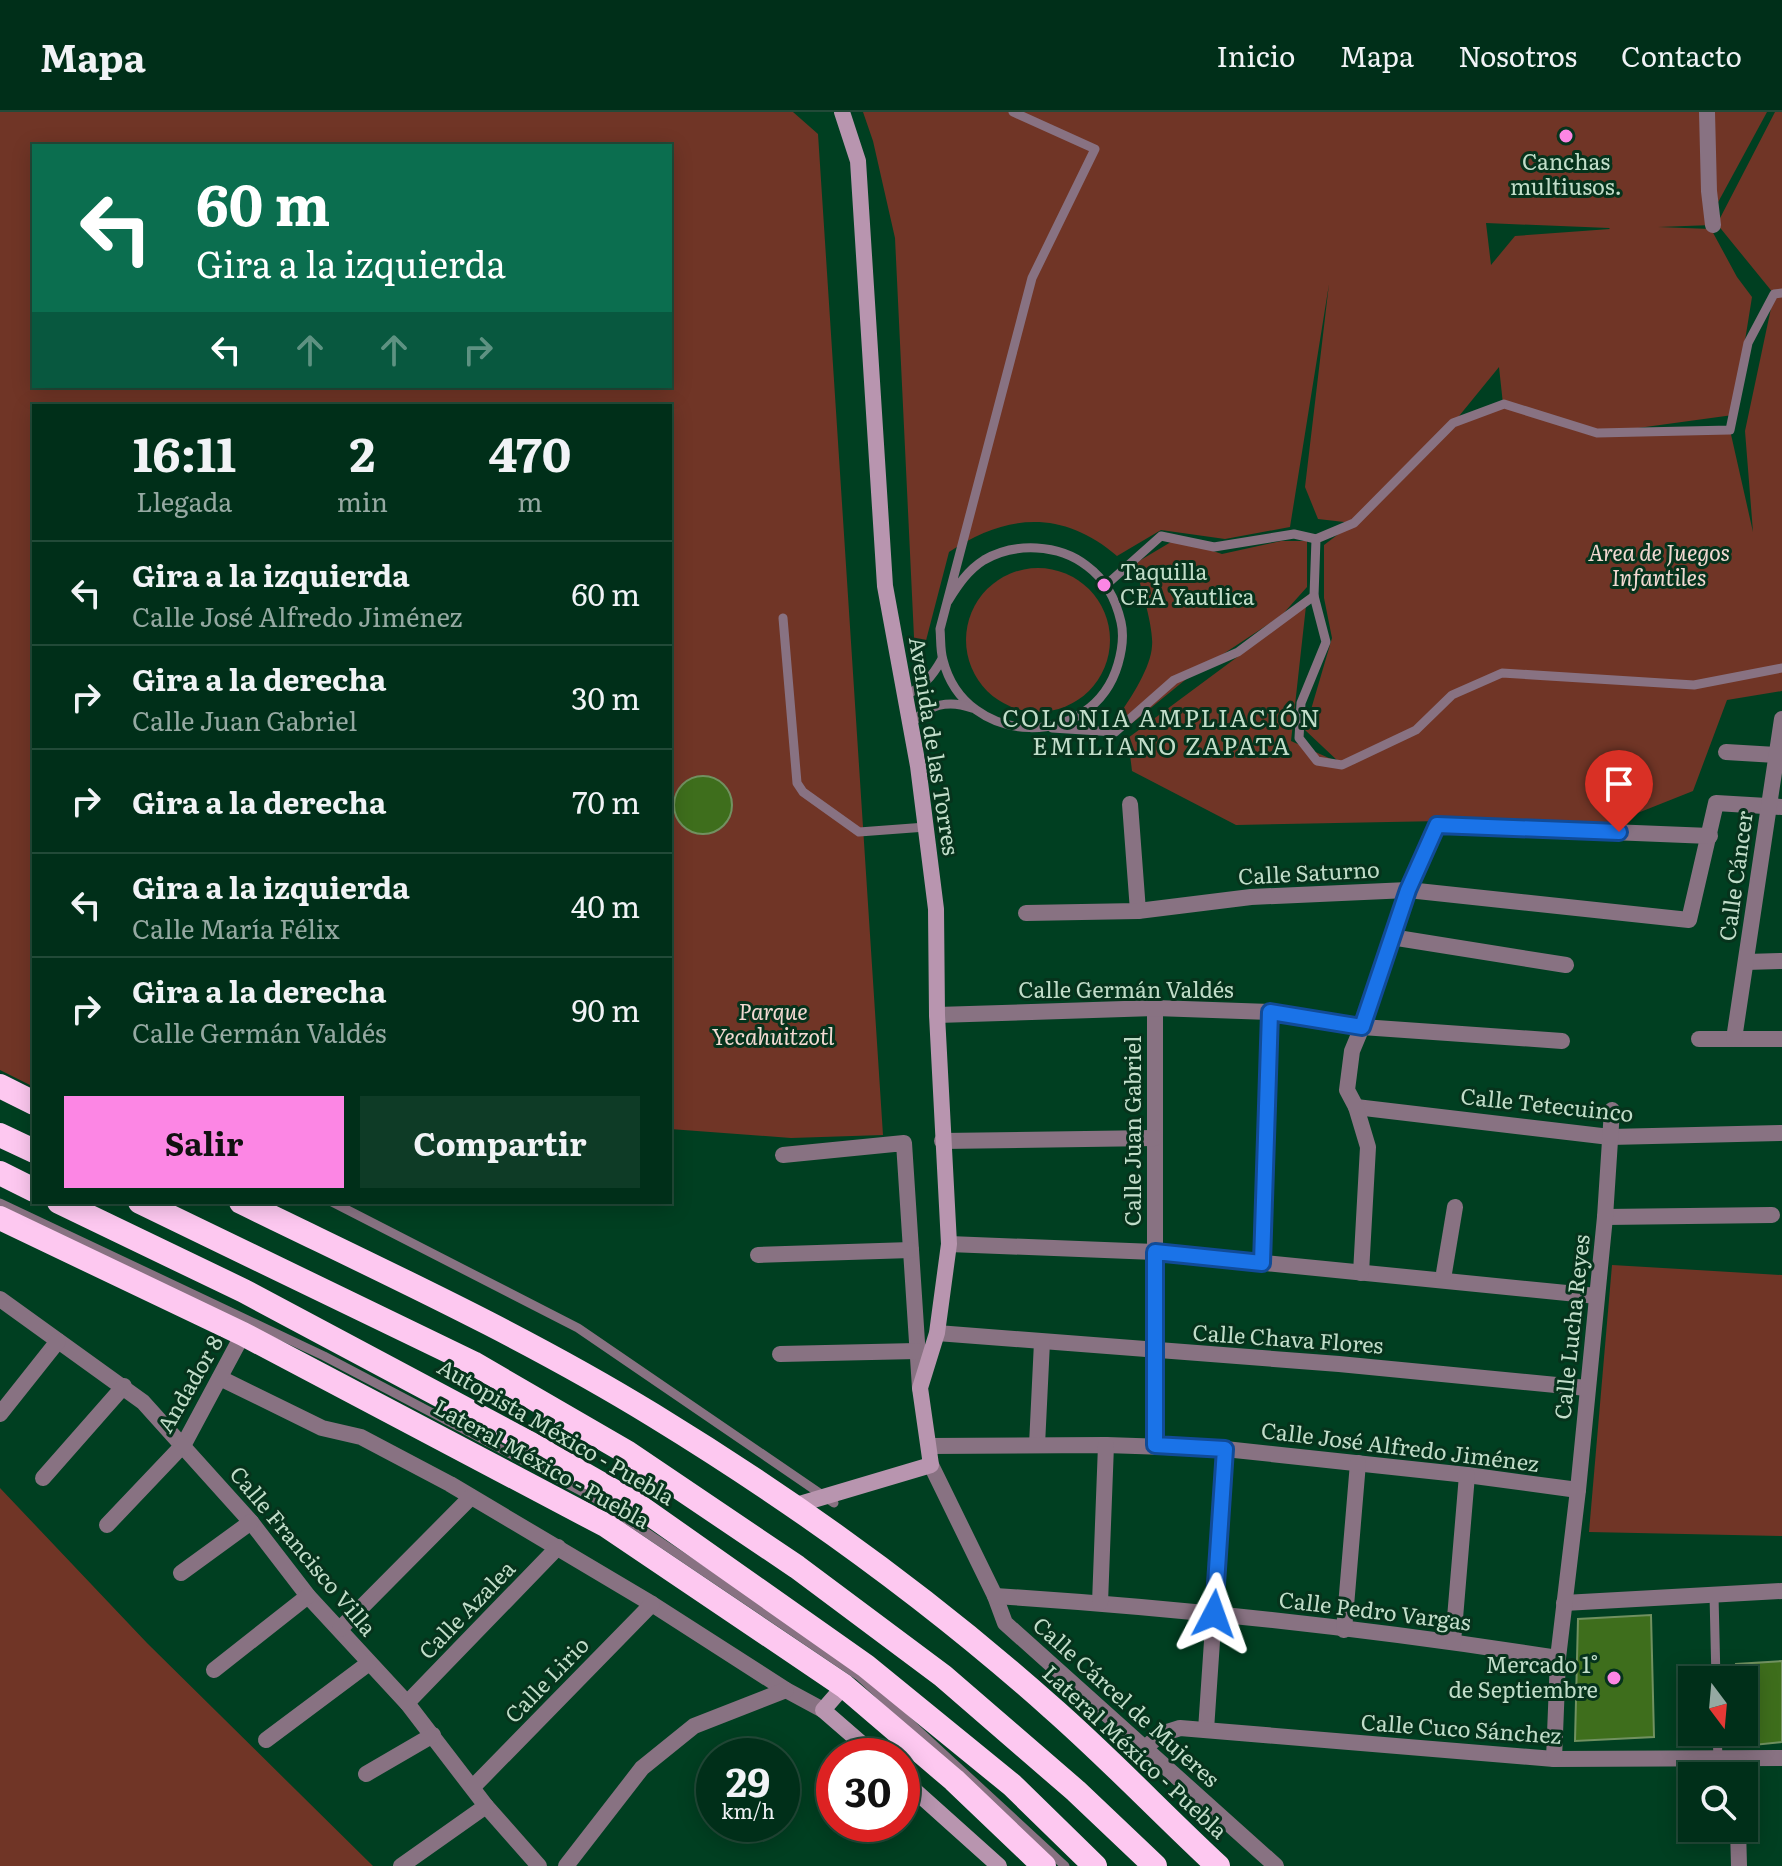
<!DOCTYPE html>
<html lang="es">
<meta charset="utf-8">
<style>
body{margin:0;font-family:Literata,serif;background:#0e3b26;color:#f1f3f6;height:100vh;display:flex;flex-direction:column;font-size:30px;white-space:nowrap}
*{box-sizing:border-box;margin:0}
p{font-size:26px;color:#95a9a2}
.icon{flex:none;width:44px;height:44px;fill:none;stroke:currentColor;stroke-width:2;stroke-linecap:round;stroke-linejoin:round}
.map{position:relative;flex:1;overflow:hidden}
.details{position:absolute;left:32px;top:292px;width:640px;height:800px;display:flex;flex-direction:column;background:#002f19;border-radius:0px;box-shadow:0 4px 20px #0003,0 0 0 2px #224a38}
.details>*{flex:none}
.banner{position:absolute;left:32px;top:32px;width:640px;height:244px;border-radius:0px;box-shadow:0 4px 20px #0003,0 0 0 2px #224a38;background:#0b6e4f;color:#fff;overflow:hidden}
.needle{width:52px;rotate:164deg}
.controls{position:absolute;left:1678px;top:1554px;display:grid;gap:16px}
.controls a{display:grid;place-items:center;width:80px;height:80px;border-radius:0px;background:#002f19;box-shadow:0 4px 20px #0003,0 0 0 2px #224a38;font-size:40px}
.speed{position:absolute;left:696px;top:1626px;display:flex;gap:16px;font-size:40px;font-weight:700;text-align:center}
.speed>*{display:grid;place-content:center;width:104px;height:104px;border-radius:50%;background:#002f19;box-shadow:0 4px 20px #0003,0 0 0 2px #224a38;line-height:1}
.speed small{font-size:20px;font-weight:400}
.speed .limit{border:12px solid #d22;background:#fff;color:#111}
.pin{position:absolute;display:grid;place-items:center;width:68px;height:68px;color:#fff;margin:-82px -34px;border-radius:50% 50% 50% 0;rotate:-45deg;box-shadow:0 0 8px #0007}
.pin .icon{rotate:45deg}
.me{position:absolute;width:88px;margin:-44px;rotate:4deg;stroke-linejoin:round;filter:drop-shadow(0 0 6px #0008)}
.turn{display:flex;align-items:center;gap:28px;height:168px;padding:0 32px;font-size:36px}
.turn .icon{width:104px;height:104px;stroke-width:2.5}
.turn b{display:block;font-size:56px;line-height:68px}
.lanes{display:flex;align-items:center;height:76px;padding:0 32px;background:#0003;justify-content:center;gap:40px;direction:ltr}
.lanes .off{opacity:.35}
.eta{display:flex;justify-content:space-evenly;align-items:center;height:136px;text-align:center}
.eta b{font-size:48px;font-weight:700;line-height:56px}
.button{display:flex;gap:16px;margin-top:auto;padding:16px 32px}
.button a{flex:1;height:92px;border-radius:0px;background:#fc86e4;color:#111;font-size:32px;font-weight:700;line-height:92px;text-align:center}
.button a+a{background:#0e3b26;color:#f1f3f6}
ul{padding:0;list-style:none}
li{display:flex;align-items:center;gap:24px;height:104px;padding:0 32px;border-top:2px solid #224a38}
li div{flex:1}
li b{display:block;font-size:30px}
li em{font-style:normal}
header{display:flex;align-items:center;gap:48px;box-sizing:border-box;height:112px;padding:0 40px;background:#002f19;border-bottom:2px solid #224a38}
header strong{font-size:38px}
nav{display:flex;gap:44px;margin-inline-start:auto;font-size:28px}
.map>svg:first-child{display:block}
.green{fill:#703526;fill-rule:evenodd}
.building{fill:#3e6e1c;stroke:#719160;stroke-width:2}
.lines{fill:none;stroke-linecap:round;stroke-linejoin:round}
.lane{stroke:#887282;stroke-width:9}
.street{stroke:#887282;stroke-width:16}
.secondary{stroke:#b895af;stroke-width:16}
.highway{stroke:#fdc8f0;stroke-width:24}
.route-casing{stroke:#114b97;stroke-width:20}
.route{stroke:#1a73e8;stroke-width:14}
.poi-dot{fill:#fc86e4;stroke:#06331c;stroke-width:3}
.labels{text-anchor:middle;stroke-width:6;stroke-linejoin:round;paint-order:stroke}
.poi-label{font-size:22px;fill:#c1ddc9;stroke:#06331c}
.park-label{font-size:22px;font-style:italic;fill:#f3d9d2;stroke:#06331c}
.street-label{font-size:22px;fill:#c1ddc9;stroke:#06331c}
.neighbourhood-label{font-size:24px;letter-spacing:2px;fill:#c1ddc9;stroke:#06331c}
</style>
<header>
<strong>Mapa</strong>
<nav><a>Inicio</a><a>Mapa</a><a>Nosotros</a><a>Contacto</a></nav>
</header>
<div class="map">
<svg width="1782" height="1754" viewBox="0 0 1782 1754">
<rect width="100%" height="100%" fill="#003f21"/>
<g class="green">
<path d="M0,0H793L818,22L883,1023L791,1026L670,1017V294H34V975L0,958ZM34,34H670V274H34Z"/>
<path d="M863,0H1707L1713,113L1658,115L1711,117L1737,165L1752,185L1733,303L1616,319L1730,318L1753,420L1745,319L1774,182L1717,112L1775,0H1782V579L1727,588L1693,679L1605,714L1442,709L1236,713L1132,659L1128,626L1306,494L1291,629L1340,651L1305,618L1332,526L1324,486V433L1353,411L1318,407L1305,375L1329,172L1290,415L1225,427L1161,418L1117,444C1062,397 1006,402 949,440L916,567L895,126L873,29ZM1486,111L1609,116L1610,117L1515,124L1491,153ZM1499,255L1503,292L1455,309Z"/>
<path d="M1710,0H1767L1716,94Z"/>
<path d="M1176,427L1222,442L1281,429H1307V475L1282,503L1190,564L1131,612L1119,603C1131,586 1151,555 1152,534C1154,516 1140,470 1134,452Z"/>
<circle cx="1038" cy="528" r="72"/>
<path d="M1612,1153L1782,1163V1424L1589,1420Z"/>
<path d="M0,1376L147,1531L373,1754H0Z"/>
</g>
<g class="building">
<circle cx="703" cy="693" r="29"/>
<path d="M1651,1503L1654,1625L1575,1629L1578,1507Z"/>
<path d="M1782,1549V1630L1744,1634V1568H1737L1736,1552Z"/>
</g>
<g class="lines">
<g class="lane">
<path d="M1106,473L1161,424L1214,435L1294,422L1316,427"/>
<path d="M1314,484L1316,427L1354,411L1453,311L1504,292L1597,321L1730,318L1748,231L1774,182L1782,181"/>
<path d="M948,489C958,473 968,458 984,448C1015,430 1059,432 1087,454C1106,468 1116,488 1121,510C1124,523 1122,538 1118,552C1093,639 965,636 943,548C940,538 941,527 940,517L1032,166L1095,37L1013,0"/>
<path d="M783,506L797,671L803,680L859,720L926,715"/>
<path d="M904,584C923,575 932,565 942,547"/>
<path d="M911,612C928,593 947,587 972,596"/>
<path d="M1052,616L1115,620L1174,568L1238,540L1314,484L1326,530L1301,591L1299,626L1317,649L1342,653L1416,618L1452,583L1502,561L1694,573L1782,556"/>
<path d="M332,1090L578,1216L834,1391"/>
<path d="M0,1091L324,1244L598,1388L859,1564L1065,1754"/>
<path d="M1714,1483L1716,1568"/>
<path d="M1717,1620L1718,1646"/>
</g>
<g class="street">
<path d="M1707,0L1709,79L1713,113"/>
<path d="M1726,640L1776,643"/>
<path d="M1130,692L1138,799"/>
<path d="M1026,801L1138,799L1251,785L1408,778L1689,808L1716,691L1782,695"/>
<path d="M1391,825L1566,853"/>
<path d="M1746,850L1782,849"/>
<path d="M1155,896V1333"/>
<path d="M937,903L1155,896L1270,900L1362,915L1562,929"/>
<path d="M1699,927H1782"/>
<path d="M1734,927L1782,607"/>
<path d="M1356,995L1610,1025L1782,1021"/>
<path d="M942,1029L1155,1026"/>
<path d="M783,1043L904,1031L920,1276"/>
<path d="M1605,1105L1772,1103"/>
<path d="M949,1132L1155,1140L1597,1184"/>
<path d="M758,1143L911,1138"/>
<path d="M1262,1151L1270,900"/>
<path d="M1361,1161L1368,1035L1356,995L1347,978L1352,939L1362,915L1408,778L1437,713L1710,724"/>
<path d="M1443,1167L1455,1095"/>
<path d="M0,1187L143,1290L251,1410L308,1484L407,1591L486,1694L539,1754"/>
<path d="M937,1221L1339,1252L1587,1276"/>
<path d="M780,1242L917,1239"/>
<path d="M220,1266L322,1316L361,1325L450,1372L652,1492L786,1578L823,1598"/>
<path d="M0,1302L58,1229"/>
<path d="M1037,1333L1042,1230"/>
<path d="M929,1334L1106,1333L1225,1337L1467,1363L1578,1378"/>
<path d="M931,1353L995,1484L1005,1511L1276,1754"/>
<path d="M43,1366L124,1274"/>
<path d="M107,1413L184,1332L243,1222"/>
<path d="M181,1461L251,1410"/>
<path d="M995,1484C1183,1496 1372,1517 1558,1546"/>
<path d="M1100,1491L1106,1333"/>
<path d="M1564,1491L1782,1479"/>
<path d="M340,1517L471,1385"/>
<path d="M1344,1518L1358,1351"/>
<path d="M1453,1530L1467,1363"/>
<path d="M214,1558L308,1484"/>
<path d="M407,1591L558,1435"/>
<path d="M1206,1618L1225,1337"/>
<path d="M266,1628L369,1551"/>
<path d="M1144,1637L1161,1622L1180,1616L1554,1647L1782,1646"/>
<path d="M1554,1647L1558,1546L1578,1378L1605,1105L1612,998"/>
<path d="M366,1662L433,1623"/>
<path d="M473,1675L652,1492"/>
<path d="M1738,1716L1739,1754"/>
<path d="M401,1754L486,1694"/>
<path d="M566,1754L642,1656L694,1614L786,1578"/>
</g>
<g class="secondary">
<path d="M793,1394L931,1353L920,1276L937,1221L949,1132L937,903L936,797L918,654L885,474L858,49L842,0"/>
<path d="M844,1574L823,1598L876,1644"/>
<path d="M902,1667L999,1754"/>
</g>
<g class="highway">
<path d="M0,974L34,991"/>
<path d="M0,1023L34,1039"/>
<path d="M0,1061L34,1078"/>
<path d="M59,1090L244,1179L531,1332L636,1392L866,1554L1012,1673L1095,1754"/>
<path d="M140,1090L473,1251L628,1341L797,1455L943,1564L1076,1679L1155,1754"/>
<path d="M241,1090C380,1158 521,1222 653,1303C792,1388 930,1487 1052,1596C1109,1646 1162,1702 1218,1754"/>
<path d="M0,1106L243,1222L607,1414L844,1574L954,1668L1044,1754"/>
</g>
</g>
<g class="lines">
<defs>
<path id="route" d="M1214,1502L1225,1337L1155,1333V1140L1262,1151L1270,900L1362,915L1408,778L1437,713L1619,720"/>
</defs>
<use href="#route" class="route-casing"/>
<use href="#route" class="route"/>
</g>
<g class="poi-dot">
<circle cx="1566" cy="24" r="8"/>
<circle cx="1104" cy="473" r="8"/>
<circle cx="1614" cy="1566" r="8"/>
</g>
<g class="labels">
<g class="poi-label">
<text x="1566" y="58">Canchas<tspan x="1566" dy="25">multiusos.</tspan></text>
<text x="1120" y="468" text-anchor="start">Taquilla<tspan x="1120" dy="25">CEA Yautlica</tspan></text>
<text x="1598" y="1561" text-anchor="end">Mercado 1°<tspan x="1598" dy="25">de Septiembre</tspan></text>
</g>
<g class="park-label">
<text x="1659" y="449">Area de Juegos<tspan x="1659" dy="25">Infantiles</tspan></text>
<text x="773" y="908">Parque<tspan x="773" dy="25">Yecahuitzotl</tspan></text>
</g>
<g class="street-label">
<text transform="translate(934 634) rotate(81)" y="8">Avenida de las Torres</text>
<text transform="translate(1309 761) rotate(-3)" y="8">Calle Saturno</text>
<text transform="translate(1736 764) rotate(-82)" y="8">Calle Cáncer</text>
<text x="1126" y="886">Calle Germán Valdés</text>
<text transform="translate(1547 993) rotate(6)" y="8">Calle Tetecuinco</text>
<text transform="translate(1133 1019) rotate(-90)" y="8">Calle Juan Gabriel</text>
<text transform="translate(1572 1215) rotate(-84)" y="8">Calle Lucha Reyes</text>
<text transform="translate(1288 1227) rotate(4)" y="8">Calle Chava Flores</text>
<text transform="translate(190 1272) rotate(-60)" y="8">Andador 8</text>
<text transform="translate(556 1320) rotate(30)" y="8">Autopista México - Puebla</text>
<text transform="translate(1400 1335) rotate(7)" y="8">Calle José Alfredo Jiménez</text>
<text transform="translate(542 1352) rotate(29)" y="8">Lateral México - Puebla</text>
<text transform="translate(303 1439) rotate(50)" y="8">Calle Francisco Villa</text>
<text transform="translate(467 1498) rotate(-46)" y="8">Calle Azalea</text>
<text transform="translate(1375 1499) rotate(7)" y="8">Calle Pedro Vargas</text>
<text transform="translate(547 1568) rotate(-46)" y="8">Calle Lirio</text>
<text transform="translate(1126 1590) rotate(42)" y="8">Calle Cárcel de Mujeres</text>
<text transform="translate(1461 1617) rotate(4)" y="8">Calle Cuco Sánchez</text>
<text transform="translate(1135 1640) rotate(43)" y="8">Lateral México - Puebla</text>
</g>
<g class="neighbourhood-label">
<text x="1162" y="615">COLONIA AMPLIACIÓN<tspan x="1162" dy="28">EMILIANO ZAPATA</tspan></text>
</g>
</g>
</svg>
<div class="controls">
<a><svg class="needle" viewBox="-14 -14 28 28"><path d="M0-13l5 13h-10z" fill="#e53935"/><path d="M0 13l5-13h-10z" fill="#95a9a2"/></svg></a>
<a><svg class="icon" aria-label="search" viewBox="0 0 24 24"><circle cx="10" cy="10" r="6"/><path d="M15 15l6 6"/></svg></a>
</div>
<div class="speed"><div>29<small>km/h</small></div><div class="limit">30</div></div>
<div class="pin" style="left:1619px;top:720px;background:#d93025"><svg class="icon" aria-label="arrive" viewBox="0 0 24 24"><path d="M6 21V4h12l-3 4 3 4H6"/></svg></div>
<svg class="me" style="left:1214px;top:1502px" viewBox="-20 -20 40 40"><path d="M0-17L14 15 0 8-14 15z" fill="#1a73e8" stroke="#fff" stroke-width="4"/></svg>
<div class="banner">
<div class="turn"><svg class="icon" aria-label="left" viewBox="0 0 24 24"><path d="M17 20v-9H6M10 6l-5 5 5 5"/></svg><div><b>60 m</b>Gira a la izquierda</div></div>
<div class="lanes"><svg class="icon" aria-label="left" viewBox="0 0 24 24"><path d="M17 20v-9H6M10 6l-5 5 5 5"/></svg><svg class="icon off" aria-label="ahead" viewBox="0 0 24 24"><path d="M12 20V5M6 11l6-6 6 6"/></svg><svg class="icon off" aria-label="ahead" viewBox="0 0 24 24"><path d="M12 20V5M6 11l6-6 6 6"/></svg><svg class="icon off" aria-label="right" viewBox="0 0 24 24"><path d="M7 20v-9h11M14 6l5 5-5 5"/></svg></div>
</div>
<section class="details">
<div class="eta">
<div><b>16:11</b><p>Llegada</p></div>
<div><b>2</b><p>min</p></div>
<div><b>470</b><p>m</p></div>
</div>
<ul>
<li><svg class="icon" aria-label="left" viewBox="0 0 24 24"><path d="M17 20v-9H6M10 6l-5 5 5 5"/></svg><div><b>Gira a la izquierda</b><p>Calle José Alfredo Jiménez</p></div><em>60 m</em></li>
<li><svg class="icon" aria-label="right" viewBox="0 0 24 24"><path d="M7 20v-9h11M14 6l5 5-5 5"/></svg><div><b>Gira a la derecha</b><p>Calle Juan Gabriel</p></div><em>30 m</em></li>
<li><svg class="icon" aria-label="right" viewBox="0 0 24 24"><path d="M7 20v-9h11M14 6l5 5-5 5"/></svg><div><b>Gira a la derecha</b></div><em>70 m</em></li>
<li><svg class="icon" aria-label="left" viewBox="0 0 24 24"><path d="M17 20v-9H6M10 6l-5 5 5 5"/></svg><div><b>Gira a la izquierda</b><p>Calle María Félix</p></div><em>40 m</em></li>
<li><svg class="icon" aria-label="right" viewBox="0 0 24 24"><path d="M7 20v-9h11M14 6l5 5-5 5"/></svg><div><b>Gira a la derecha</b><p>Calle Germán Valdés</p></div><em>90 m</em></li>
</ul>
<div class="button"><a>Salir</a><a>Compartir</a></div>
</section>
</div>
